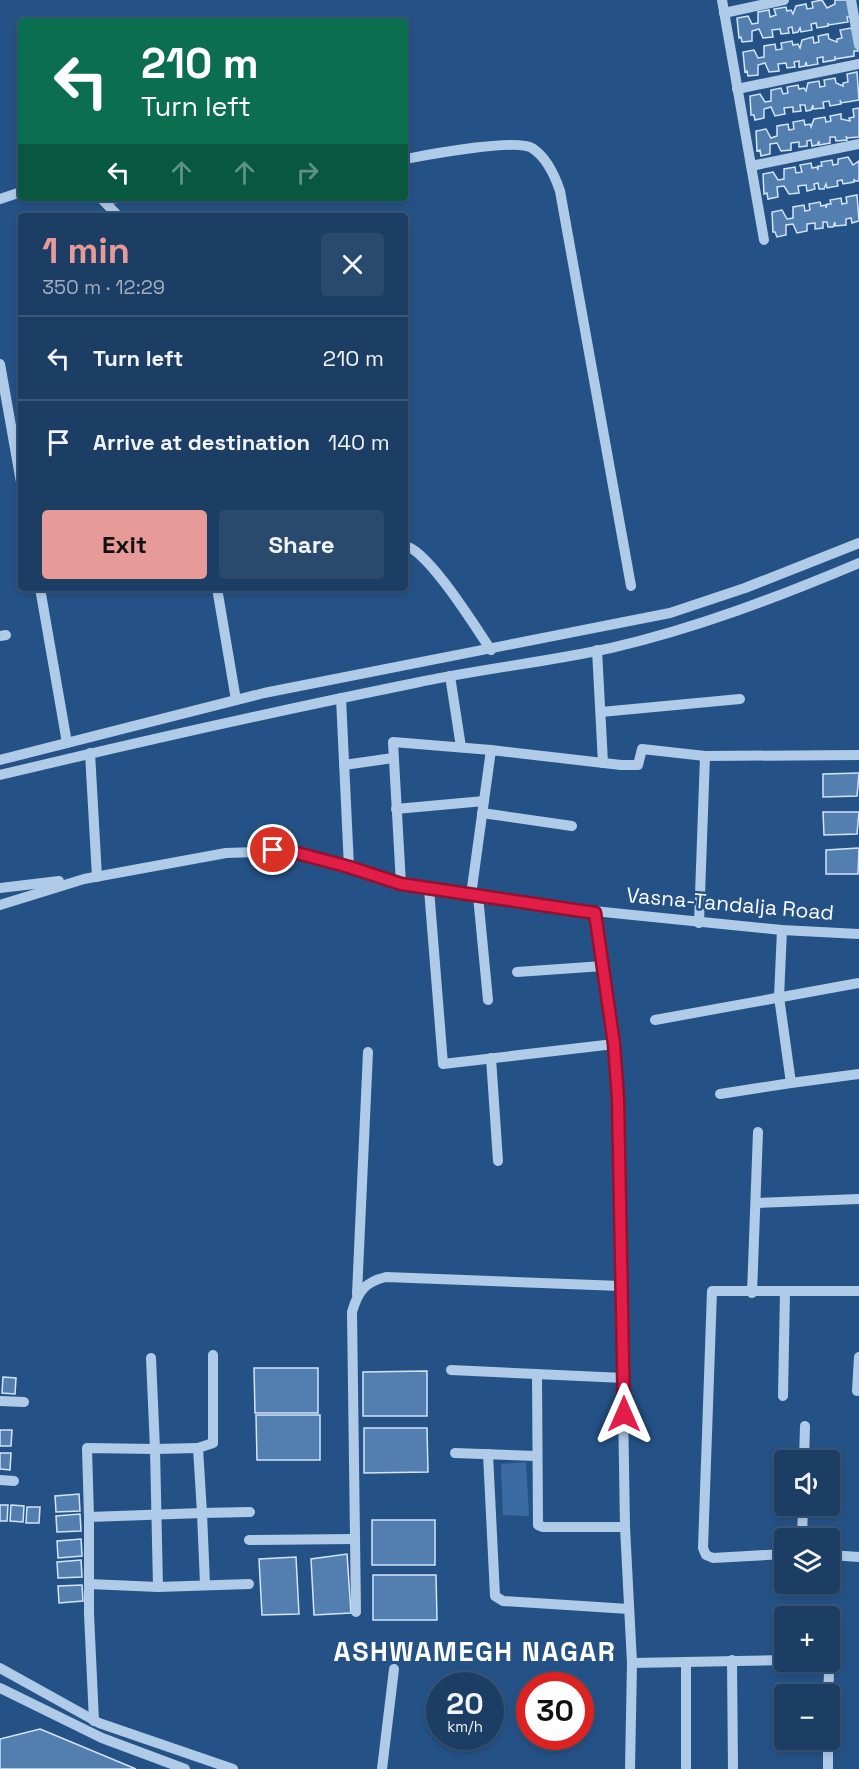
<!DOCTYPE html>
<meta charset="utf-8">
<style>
body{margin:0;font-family:"Space Grotesk",sans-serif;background:#29496d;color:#f1f3f6;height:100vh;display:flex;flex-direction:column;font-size:22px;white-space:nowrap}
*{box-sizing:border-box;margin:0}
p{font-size:20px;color:#a0aebf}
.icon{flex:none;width:33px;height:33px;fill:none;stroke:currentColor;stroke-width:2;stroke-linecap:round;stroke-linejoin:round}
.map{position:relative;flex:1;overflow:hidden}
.side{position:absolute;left:18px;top:213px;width:390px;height:378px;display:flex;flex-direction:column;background:#1c3e64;border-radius:6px;box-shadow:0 3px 9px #0003,0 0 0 2px #3a5778}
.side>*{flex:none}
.banner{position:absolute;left:18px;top:18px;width:390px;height:183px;border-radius:6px;box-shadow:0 3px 9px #0003,0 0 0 2px #3a5778;background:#0b6e4f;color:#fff;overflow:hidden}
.tools{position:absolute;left:774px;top:1450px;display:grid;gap:12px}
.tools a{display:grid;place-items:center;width:66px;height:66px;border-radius:6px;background:#1c3e64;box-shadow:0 3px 9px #0003,0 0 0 2px #3a5778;font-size:30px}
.speed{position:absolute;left:426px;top:1672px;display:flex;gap:12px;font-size:30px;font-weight:700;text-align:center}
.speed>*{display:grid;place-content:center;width:78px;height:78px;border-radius:50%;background:#1c3e64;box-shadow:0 3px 9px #0003,0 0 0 2px #3a5778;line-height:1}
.speed small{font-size:15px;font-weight:400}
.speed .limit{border:9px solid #d22;background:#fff;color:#111}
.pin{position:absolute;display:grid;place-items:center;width:51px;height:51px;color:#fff;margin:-26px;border:3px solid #fff;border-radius:50%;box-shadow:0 2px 6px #0007}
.me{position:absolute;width:66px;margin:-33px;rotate:0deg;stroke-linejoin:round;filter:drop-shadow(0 0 4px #0008)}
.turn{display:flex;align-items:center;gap:21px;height:126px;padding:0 24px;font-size:27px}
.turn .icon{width:78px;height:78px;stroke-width:2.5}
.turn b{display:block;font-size:42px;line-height:51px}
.lanes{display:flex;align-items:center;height:57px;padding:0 24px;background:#0003;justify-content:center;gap:30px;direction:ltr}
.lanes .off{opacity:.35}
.round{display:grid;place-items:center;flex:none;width:63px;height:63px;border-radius:6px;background:#29496d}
.summary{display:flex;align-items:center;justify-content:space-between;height:102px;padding:0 24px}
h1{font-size:36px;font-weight:800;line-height:45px;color:#e69b98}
.button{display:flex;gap:12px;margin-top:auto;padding:12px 24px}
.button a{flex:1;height:69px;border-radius:6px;background:#e69b98;color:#111;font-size:24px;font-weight:800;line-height:69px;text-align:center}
.button a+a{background:#29496d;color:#f1f3f6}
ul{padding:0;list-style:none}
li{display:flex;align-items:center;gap:18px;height:84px;padding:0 24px;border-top:2px solid #3a5778}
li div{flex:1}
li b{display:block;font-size:22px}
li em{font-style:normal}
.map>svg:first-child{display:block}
.green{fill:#3a6ca3}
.building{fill:#527eb0;stroke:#d4e4f7;stroke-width:1.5}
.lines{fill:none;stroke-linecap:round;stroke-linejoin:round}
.minor{stroke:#b0cbe8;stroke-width:10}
.route-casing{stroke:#92132f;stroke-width:15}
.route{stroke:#e11d48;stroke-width:10}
.labels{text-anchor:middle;stroke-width:5;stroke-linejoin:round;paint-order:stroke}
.street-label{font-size:21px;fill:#fff;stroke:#255286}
.district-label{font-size:27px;font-weight:bold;letter-spacing:1.5px;fill:#fff;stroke:#255286}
</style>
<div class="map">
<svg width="859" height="1769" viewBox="0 0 859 1769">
<rect width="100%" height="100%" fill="#255286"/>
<path class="green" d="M526,1462L529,1516L503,1515L501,1464Z"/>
<g class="building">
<path d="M822,0L827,8L835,4V0H849L852,17H847L848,22L829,25L828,23V26L817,28L816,23L811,24L812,30L801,32L800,28L798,32L793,33L792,27L788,28L789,33L781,34L780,29L772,30L773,37L763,38L759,29L752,31V41L742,42L741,37L739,38L737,18L748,16L752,24L758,23V12L769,10L770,17L776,15L774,9L786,7L787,11L791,10L793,14L796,6L806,4L807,9L813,8L812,2Z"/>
<path d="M851,28L855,34L858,51H854V56L835,59V56V60L823,62V57L817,58L818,64L807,66L806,62L805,66L799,67V61L794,62L795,67L787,68L786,63L778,64L779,71L769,72L765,63L758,65V75L748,76L747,71L745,72L743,52L754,50L758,58L764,57V46L775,44L776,50L782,49L781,43L792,41L793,45L798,44L800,48L802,40L813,37L814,43L819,42L818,36L828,34L829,39L837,42V39L842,38L840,30Z"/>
<path d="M857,72L859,100L841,103L840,100L841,104L830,106L829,101L823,102L824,108L813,109V105L811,110L806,111L805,105H800L801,111L793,112V107L784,108L785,114L775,116L771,107L764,109V118L755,120L754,115H751L750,96L760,94L765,102L771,101V90L781,88L783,94L788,93L787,87L798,85L799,89L804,88L806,91L808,83L819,81L820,87L825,86L824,80L835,78L836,83L843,86V83L848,82L847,74Z"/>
<path d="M859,108V137L847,138L846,136L847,140L836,141L835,137H830V143L819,145V141L817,145L812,146L811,140L807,141V146L799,147V142L791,143V150L781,151L777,143L770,144V154L761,156L760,150L757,151L756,131L766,129L771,138L777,136V126L788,124L789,130L794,129L793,122L804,120L805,125L810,124L811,127L814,119L825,117L826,122L831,121L830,116L841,114V119L850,121L849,118L854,117L853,109Z"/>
<path d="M848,157L853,165L859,161V181H855L854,179V182L843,184L842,180L837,181L838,186L827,188L826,184L824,189H819L818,183L814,184L815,189L807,191L806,185L798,186L799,193L789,194L784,186L777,187L778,197L768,199L767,193L764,194L763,174L773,172L778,180L784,179V169L795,167L796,173L802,172L800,165L811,163L812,168L817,167L818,170V166H822L821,162L832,160L833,165L838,164V159Z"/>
<path d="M857,195L859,221L852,223L851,218L846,219V225L835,226V222L833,227H828L827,222H823V228L815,229V223L807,224V231L797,233L793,224L786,225V235L777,237L775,232H773L772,212L782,210L787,219L793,218V207L804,205L805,211L810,210L809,204L820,202L821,206L826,205V208L827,204H831L830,200L841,198L842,204L847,203L846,197Z"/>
<path d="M859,773L857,796L823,797V774Z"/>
<path d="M823,812H859L857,834L824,835Z"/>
<path d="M859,848L858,874H826V850Z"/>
<path d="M254,1368H318V1413H255Z"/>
<path d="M427,1371V1416H363V1372Z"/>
<path d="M3,1377L16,1378L15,1394L2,1393Z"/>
<path d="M256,1415H320V1460H257Z"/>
<path d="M364,1428H427L428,1472L364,1473Z"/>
<path d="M0,1430H12L11,1446H0Z"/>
<path d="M0,1453H11L10,1470L0,1469Z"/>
<path d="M79,1494L80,1511L56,1512L55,1496Z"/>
<path d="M0,1505H8L7,1521H0Z"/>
<path d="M11,1505L24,1506L23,1522L10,1521Z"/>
<path d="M27,1507H40L39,1523H26Z"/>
<path d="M80,1514L81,1531L57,1532L56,1516Z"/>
<rect x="372" y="1520" width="63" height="45"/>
<path d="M81,1539L82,1556L58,1558L57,1541Z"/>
<path d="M347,1554L351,1613L314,1615L311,1559Z"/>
<path d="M296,1557L299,1614L262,1615L259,1559Z"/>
<path d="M81,1560L82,1577L58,1578L57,1562Z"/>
<path d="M373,1575H436L437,1620H373Z"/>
<path d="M82,1585L83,1601L59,1603L58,1586Z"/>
<path d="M40,1729L136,1769H0V1739Z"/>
</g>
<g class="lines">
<g class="minor">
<path d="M722,0L764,240"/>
<path d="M851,0L859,45"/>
<path d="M724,13L784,0"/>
<path d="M737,89L859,64"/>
<path d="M405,159C428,155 515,138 532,148C546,157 555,176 560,191L631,586"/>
<path d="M751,166L859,144"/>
<path d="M101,198L118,216"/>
<path d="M0,199L21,192"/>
<path d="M104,200L117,198"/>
<path d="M0,364L21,482"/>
<path d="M405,546C428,550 476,628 491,650"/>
<path d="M40,588L67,743"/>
<path d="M217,588L236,700"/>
<path d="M0,636L6,635"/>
<path d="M597,650L603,763"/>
<path d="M450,676L461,747"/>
<path d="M341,698L349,867"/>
<path d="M601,712L740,699"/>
<path d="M90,753L97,877"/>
<path d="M0,760L264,693L670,613L745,588L859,543"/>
<path d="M344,765L393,758"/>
<path d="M0,775C138,742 276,711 415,683C480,669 547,662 611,648C697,628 778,597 859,563"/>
<path d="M396,809L484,801"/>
<path d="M482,813L572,826"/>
<path d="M401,884L393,742L491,750"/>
<path d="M0,888L59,881"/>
<path d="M429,889L443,1064L614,1044"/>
<path d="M471,895L491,750L621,765H638L642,749L705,756L859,755"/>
<path d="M478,896L488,1000"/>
<path d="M0,905L84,879L226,853L286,851L401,884L544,906L782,930L859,934"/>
<path d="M595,913L614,1044L618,1099L625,1527L632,1663"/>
<path d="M699,923L705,756"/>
<path d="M517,972L603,966"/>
<path d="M655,1020L859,983"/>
<path d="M491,1058L498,1161"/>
<path d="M791,1083L859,1074"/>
<path d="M720,1094L791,1083L779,997L782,930"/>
<path d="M756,1203L859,1199"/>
<path d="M752,1293L758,1132"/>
<path d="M357,1294L368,1052"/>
<path d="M451,1370L624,1378"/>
<path d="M537,1374L538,1525L543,1527H625"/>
<path d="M857,1391L859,1357"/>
<path d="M783,1396L785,1292"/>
<path d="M0,1401L24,1402"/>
<path d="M455,1453L536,1456"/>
<path d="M488,1454L495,1596L503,1601L629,1609"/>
<path d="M804,1461L805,1426"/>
<path d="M0,1480L14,1481"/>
<path d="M89,1517L87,1448L155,1449L151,1358"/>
<path d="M802,1539L803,1506"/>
<path d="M249,1540L354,1539"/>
<path d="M784,1554L713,1558L706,1555L703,1548L712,1291H859"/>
<path d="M830,1555L859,1557"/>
<path d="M89,1584L158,1587L249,1584"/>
<path d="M205,1584L202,1513L250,1512"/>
<path d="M158,1587L155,1449L198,1448"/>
<path d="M356,1612L352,1312C358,1291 365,1282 386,1277L621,1286"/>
<path d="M732,1660L733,1769"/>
<path d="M686,1662V1769"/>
<path d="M823,1662L829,1673L828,1695"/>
<path d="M0,1668L99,1723L233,1769"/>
<path d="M0,1688L102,1738L185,1769"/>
<path d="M94,1721L89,1614V1517L202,1513L198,1448L213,1443V1355"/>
<path d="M778,1731H784"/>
<path d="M382,1769L394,1669"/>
<path d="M630,1769L632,1663L784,1660"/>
<path d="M828,1769V1740"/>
</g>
</g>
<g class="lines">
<defs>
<path id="route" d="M273,850H286L349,867L401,884L595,913L614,1044L618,1099L624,1414"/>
</defs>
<use href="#route" class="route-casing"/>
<use href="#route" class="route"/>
</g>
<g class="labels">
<g class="street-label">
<text transform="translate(730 904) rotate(5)" y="7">Vasna-Tandalja Road</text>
</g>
<g class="district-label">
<text x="475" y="1661">ASHWAMEGH NAGAR</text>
</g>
</g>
</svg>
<div class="tools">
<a><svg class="icon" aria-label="sound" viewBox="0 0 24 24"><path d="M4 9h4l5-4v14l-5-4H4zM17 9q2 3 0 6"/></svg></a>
<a><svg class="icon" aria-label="layers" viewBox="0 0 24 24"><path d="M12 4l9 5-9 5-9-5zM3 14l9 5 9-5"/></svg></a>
<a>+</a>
<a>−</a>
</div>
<div class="speed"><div>20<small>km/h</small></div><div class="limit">30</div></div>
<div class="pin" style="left:273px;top:850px;background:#d93025"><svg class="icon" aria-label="arrive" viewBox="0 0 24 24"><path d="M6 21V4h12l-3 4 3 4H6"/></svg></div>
<svg class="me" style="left:624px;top:1414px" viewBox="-20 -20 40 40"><path d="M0-17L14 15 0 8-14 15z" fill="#e11d48" stroke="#fff" stroke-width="4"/></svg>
<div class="banner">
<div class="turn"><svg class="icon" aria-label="left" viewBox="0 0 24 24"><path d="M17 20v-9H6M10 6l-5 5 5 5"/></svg><div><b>210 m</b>Turn left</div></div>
<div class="lanes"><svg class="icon" aria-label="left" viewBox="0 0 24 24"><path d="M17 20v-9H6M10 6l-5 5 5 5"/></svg><svg class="icon off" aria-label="ahead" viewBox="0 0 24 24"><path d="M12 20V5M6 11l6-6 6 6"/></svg><svg class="icon off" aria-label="ahead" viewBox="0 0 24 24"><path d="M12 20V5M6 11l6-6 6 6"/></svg><svg class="icon off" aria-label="right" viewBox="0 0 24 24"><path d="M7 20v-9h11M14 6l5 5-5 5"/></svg></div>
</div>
<section class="side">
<div class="summary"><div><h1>1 min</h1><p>350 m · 12:29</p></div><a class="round"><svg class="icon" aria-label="close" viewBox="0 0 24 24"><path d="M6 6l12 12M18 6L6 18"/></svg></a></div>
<ul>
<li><svg class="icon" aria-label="left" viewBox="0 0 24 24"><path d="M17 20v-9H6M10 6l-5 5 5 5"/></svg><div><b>Turn left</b></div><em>210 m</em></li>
<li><svg class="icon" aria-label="arrive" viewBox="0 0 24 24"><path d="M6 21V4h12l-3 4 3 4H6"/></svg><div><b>Arrive at destination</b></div><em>140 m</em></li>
</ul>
<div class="button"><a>Exit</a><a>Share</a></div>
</section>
</div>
